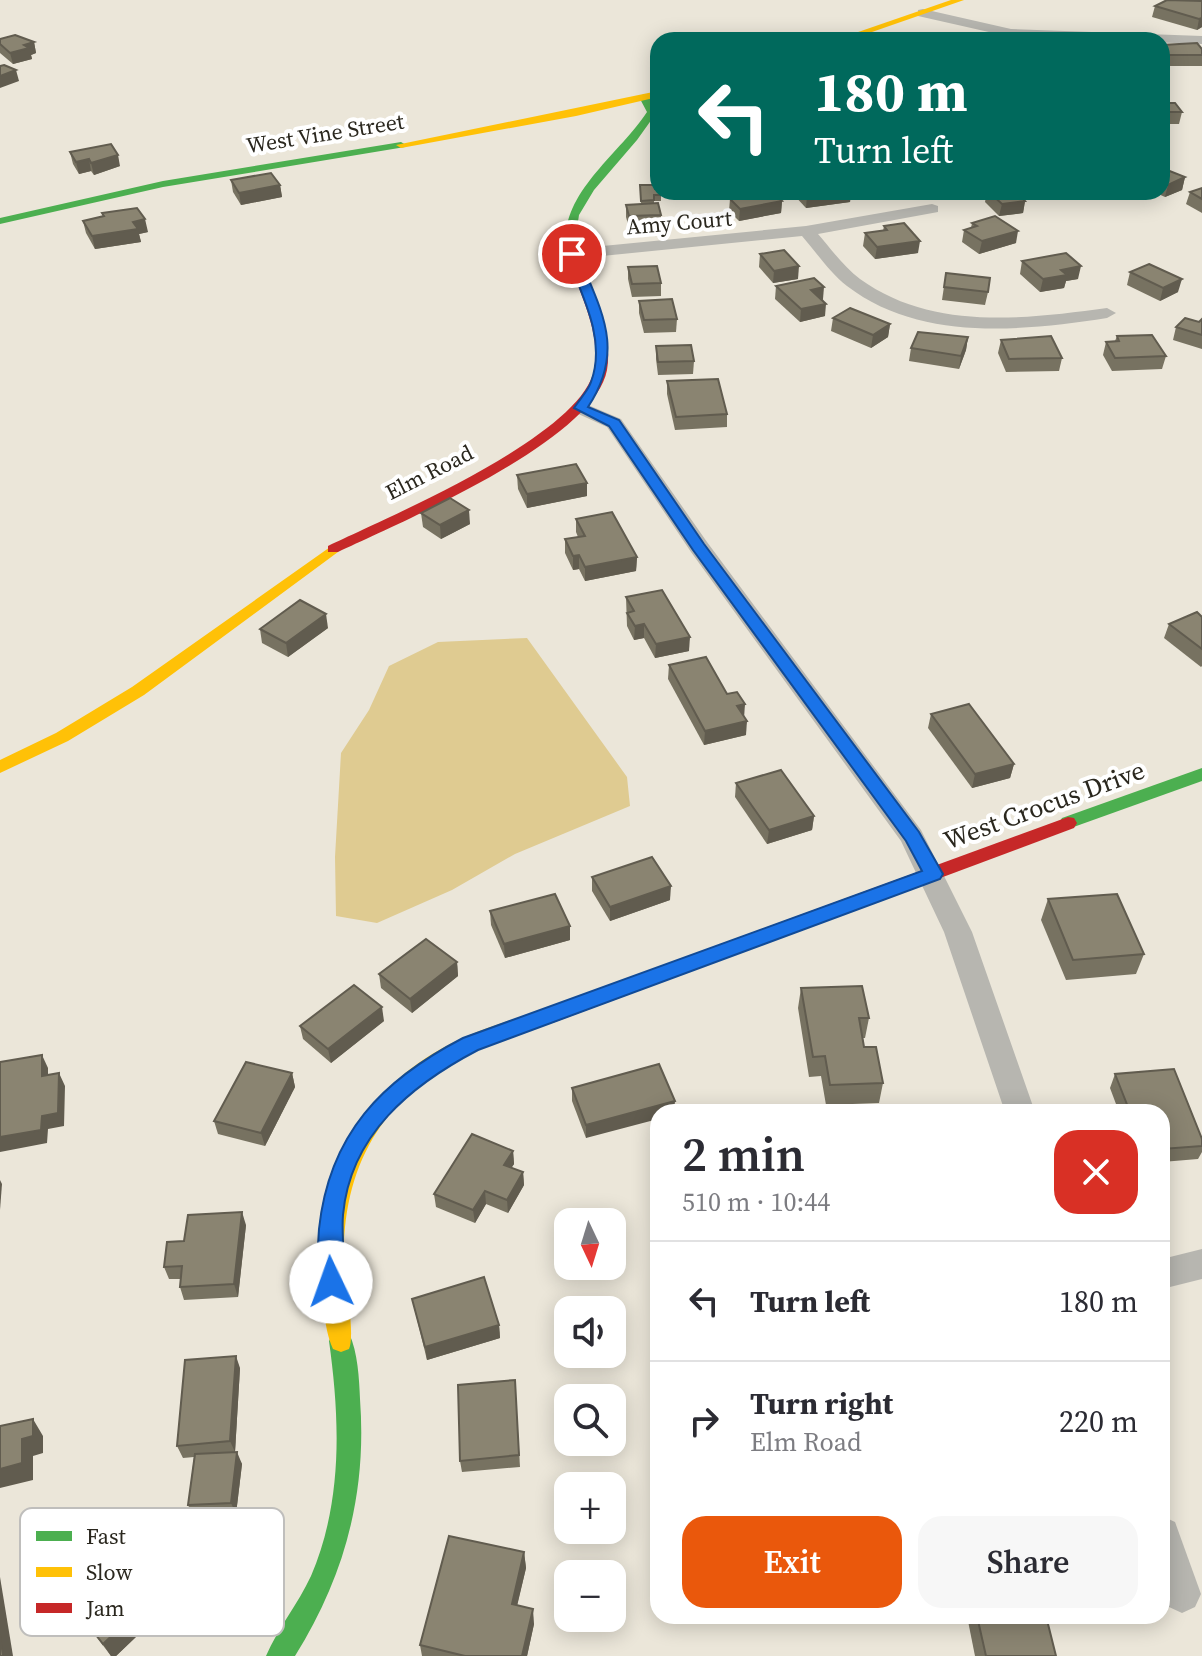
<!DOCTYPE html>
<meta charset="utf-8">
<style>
body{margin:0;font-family:"Source Serif 4",serif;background:#f7f7f7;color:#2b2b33;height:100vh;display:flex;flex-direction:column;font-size:30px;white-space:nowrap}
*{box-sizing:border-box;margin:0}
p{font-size:26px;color:#7c7c81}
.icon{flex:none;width:44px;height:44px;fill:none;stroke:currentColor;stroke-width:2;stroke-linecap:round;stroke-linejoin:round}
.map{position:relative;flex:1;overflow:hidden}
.sheet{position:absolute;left:650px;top:1104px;width:520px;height:520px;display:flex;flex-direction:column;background:#fff;border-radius:24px;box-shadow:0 4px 20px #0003}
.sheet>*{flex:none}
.top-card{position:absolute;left:650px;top:32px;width:520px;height:168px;border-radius:24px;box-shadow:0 4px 20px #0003;background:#00695c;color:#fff;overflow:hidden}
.needle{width:52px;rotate:176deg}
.tools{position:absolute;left:554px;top:1208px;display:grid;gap:16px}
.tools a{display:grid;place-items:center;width:72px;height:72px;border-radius:16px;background:#fff;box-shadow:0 4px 20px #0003;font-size:40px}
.pin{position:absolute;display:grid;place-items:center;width:68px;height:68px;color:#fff;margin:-34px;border:4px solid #fff;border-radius:50%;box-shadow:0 2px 8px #0007}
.me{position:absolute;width:88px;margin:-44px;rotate:357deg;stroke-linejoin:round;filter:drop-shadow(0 0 6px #0008)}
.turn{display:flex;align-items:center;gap:28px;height:168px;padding:0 32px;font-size:36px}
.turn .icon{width:104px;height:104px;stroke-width:2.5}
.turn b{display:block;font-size:56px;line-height:68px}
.round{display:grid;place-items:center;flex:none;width:84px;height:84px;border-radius:24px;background:#f7f7f7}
.head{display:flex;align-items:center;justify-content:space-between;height:136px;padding:0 32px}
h1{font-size:48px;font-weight:600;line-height:60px}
.primary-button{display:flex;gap:16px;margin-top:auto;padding:16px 32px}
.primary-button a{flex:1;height:92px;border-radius:24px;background:#ea580c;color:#fff;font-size:32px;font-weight:600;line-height:92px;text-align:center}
.primary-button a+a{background:#f7f7f7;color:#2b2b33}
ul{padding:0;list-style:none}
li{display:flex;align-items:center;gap:24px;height:120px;padding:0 32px;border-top:2px solid #e1e1e2}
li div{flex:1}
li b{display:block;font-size:30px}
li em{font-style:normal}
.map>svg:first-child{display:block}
.water{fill:#dfcb91}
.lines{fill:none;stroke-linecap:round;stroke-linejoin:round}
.street{fill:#b7b6b0;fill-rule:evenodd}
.fast{fill:#4caf50;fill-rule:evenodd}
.slow{fill:#ffc107;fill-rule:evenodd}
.jam{fill:#c62828;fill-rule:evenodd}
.wall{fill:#777261}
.shaded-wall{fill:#615c4f}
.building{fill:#8a8471;stroke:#615c4f;stroke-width:2}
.route{fill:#1a73e8;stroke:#114b97;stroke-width:2}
.labels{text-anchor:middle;stroke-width:8;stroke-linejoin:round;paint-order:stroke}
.far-street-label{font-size:22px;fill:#2a271e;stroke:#fff}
.street-label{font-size:26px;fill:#2a271e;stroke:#fff}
.key{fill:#fff;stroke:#bfbebc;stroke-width:2}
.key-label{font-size:22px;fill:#2a271e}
</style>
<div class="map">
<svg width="1202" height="1656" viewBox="0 0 1202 1656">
<rect width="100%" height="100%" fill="#ebe6d9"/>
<path class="water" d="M527,638L627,777L630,806L515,854L452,890L377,923L336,916L335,857L341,753L369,710L389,666L438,642Z"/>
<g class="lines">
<g class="street">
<path d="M923,9L1011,29L1202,36V44L1011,37L918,16V10Z"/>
<path d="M932,204L938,206V212L818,234C831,249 844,267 860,279C932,331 1025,319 1107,308L1116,313L1107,318C1022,331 920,342 847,286C829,272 817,253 802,236L572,259L564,254L572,249L806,226Z"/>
<path d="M581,402L621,419L707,542L921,830L972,932L1035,1112H1005L944,932L901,841L691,552L607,427L574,412L571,408L574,404Z"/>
<path d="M1202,1249V1279L1162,1289V1259Z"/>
<path d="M1162,1516L1175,1522L1201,1594L1195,1607L1182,1613L1169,1607L1162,1591Z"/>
</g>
<g class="fast">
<path d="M644,94L648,95L657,112L637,140L594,190L579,215L576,235L584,269L574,272C541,205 615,161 647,112L639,97Z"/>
<path d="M401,142L406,145L405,147L163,187L0,224V218L163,181Z"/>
<path d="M1202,768V781L1068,829L1059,823L1062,818Z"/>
<path d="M341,1330L349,1333C358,1353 359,1378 360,1399C367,1493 345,1576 295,1656H266C278,1628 298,1604 311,1576C343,1501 340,1420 329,1341L333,1333Z"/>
</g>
<g class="slow">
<path d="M951,0H964L849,40H835Z"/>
<path d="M658,91V97L576,116L401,148L396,145Z"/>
<path d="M333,545L338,546V552L144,695L68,741L0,773V760L56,733L132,687Z"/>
<path d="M548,1008L555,1010L558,1016L555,1022C530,1030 504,1038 480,1048C394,1087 347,1151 344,1246C343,1269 356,1334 349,1349L341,1352L333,1349C322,1324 323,1291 322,1264C319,1159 371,1078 467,1036C493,1025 521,1017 548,1008Z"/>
</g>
<g class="jam">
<path d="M578,265L584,269C595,301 613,336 607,370C594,441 401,522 338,552H328V546C388,517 581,436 594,370C601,336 583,301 572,269Z"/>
<path d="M1068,817L1074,818L1077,823L1074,828L555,1022L548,1024L541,1022L538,1016L541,1010Z"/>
</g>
</g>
<g class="wall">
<path d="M1202,1V27L1197,30L1152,17L1155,6Z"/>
<path d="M0,39L34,42L36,53L31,55L32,59L13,64L0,53Z"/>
<path d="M1162,45L1202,49V66H1162Z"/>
<path d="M1162,103L1182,112L1179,124H1162Z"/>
<path d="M70,152L120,166L94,175L91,171L79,174L73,164Z"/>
<path d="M1162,168L1185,177L1182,190L1165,197L1154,192H1162Z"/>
<path d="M231,180L280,185L282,197L241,205L233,192Z"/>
<path d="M640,185L655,189L661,192V201H654V204L661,215V227L629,228L626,217V205L641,204Z"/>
<path d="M1202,188V213L1186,204L1190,192Z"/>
<path d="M793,192H851L850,202L806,208L793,194Z"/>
<path d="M987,192H1016L1025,201L1023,213L999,216L985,202Z"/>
<path d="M730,199L782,201L781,213L739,221L729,211Z"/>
<path d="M102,213L148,232L139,234L141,242L95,249L86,233L83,221L103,217Z"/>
<path d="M972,223L1016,243L979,254L962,242L964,230L971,228Z"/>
<path d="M884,226L918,253L875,259L863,246L865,233L883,231Z"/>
<path d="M760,254L798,279L773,283L759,267Z"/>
<path d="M1022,261L1078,279L1066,281L1064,288L1040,292L1020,274Z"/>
<path d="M628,267L661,283V296L632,297L628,279Z"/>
<path d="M1130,272L1178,292L1160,301L1127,285Z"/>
<path d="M946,273L988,292L985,305L942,300Z"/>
<path d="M776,286L823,299L825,316L800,322L775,299Z"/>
<path d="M639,301L677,319L676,332L644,333L639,313Z"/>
<path d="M833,318L890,324L888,337L871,348L831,331Z"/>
<path d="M1202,319V349L1173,340L1176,327L1199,322Z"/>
<path d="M1117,336L1166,356L1162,369L1112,371L1103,355L1106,342L1115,341Z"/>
<path d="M968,337L966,350L959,369L909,361L911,348Z"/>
<path d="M1001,340L1062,358L1059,371L1006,372L998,353Z"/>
<path d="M656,346L694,361L693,374L658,375L656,359Z"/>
<path d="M667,381L727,414V427L675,430L667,394Z"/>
<path d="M517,475L587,496L527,508L518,489Z"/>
<path d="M421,513L470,524L441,539L423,527Z"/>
<path d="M576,519L637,557L636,571L585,581L579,569L573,570L565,553V539L578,537L576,532Z"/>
<path d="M626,597L689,651L655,658L644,638L634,640L627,626Z"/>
<path d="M1202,617V666L1201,667L1164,638L1169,624Z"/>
<path d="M328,628L288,657L262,643L260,629Z"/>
<path d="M669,665L727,694L744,716L746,735L704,745L668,679Z"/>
<path d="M931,714L1014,764L1010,778L972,788L928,728Z"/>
<path d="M736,783L814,816L812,830L767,844L735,797Z"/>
<path d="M592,877L670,900L610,921L592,891Z"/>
<path d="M1048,899L1144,954L1136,974L1066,980L1041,920Z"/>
<path d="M490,911L570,940L505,958L491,925Z"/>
<path d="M457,962L458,976L412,1013L381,988L379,974Z"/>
<path d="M801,988L869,1018L865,1038H863L864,1047L883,1083L879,1103L826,1105L821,1076L809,1077L798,1008Z"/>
<path d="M384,1021L331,1063L303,1039L300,1026Z"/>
<path d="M659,1064L586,1138L572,1101V1088Z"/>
<path d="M292,1073L295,1087L265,1146L218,1134L214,1121Z"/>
<path d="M1115,1074L1202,1139V1152L1198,1159L1162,1162V1112H1119L1110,1088Z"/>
<path d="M513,1151L514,1164L511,1168L523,1172L524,1185L508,1213L486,1204L475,1223L436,1207L434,1194Z"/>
<path d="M246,1225L238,1297L184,1300L180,1287L181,1279H169L164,1267L184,1241Z"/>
<path d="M412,1299L499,1325L500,1338L427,1360Z"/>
<path d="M240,1368L235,1452L242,1464L236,1514L193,1516L188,1505L194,1457L183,1458L177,1446Z"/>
<path d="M515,1380L520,1467L462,1472L460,1461Z"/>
<path d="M524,1552L526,1568L517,1605L534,1624L527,1656H422L420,1645Z"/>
<path d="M62,1591L210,1602L176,1634L160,1614L116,1656H111Z"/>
<path d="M967,1616H1046L1056,1656H975Z"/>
</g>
<g class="shaded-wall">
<path d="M1202,18V27L1197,30L1199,19Z"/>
<path d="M34,42L36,53L31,55L32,59L13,64L10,53L24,45Z"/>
<path d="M16,70L19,81L0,88V76Z"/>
<path d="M118,155L120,166L94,175L91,163Z"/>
<path d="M89,159L91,171L79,174L76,162Z"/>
<path d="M1185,177L1182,190L1165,197L1168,185Z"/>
<path d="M280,185L282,197L241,205L239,193Z"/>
<path d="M835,192H851L850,202L806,208L807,196Z"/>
<path d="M782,201L781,213L739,221L740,209Z"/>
<path d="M1025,201L1023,213L999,216L1002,204Z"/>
<path d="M145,219L148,232L139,234L141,242L95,249L92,236L133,222Z"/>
<path d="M1018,231L1016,243L979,254L982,241Z"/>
<path d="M920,241L918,253L875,259L877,247Z"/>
<path d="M799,266L798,279L773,283L774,271Z"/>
<path d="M1081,266L1078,279L1066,281L1064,288L1040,292L1043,279L1061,270Z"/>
<path d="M1182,279L1178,292L1160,301L1163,288Z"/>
<path d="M824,287L823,299L810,303L811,290Z"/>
<path d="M826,304L825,316L800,322L801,309Z"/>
<path d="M890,324L888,337L871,348L873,335Z"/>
<path d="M968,337L966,350L959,369L961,356Z"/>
<path d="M587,483V496L527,508V494Z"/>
<path d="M469,510L470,524L441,539L440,525Z"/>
<path d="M579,555V569L573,570V556Z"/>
<path d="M637,557L636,571L585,581V567Z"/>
<path d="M326,614L328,628L288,657L286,643Z"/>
<path d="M644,624V638L634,640L635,626Z"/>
<path d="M690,637L689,651L655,658L656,644Z"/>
<path d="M745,704L744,718L737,706Z"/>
<path d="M747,721L746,735L704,745L705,731Z"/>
<path d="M1014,764L1010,778L972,788L975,774Z"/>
<path d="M814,816L812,830L767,844L769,830Z"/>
<path d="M671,886L670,900L610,921V907Z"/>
<path d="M570,926V940L505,958L504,944Z"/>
<path d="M457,962L458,976L412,1013L410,999Z"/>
<path d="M382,1007L384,1021L331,1063L328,1049Z"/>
<path d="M42,1055L48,1068V1089L42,1076Z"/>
<path d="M59,1073L65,1086L64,1126L48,1129L47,1143L0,1152V1137L42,1116Z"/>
<path d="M292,1073L295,1087L265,1146L261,1133Z"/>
<path d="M675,1101L674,1112H658V1119L586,1138V1125Z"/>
<path d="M513,1151L514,1164L505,1178L504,1165Z"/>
<path d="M523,1172L524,1185L508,1213L507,1200Z"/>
<path d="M0,1180L2,1184L0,1210Z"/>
<path d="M485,1191L486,1204L475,1223L473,1210Z"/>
<path d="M242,1212L246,1225L238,1297L234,1284Z"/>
<path d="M499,1325L500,1338L427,1360L425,1347Z"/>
<path d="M236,1356L240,1368L235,1452L230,1441Z"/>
<path d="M33,1419L43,1436V1453L33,1456V1480L0,1488V1469L22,1439Z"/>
<path d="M237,1452L242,1464L236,1514L231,1503Z"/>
<path d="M524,1552L526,1568L514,1619L512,1604Z"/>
<path d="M0,1577L13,1656H3L0,1635Z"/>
<path d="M202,1586L210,1602L176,1634L167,1619Z"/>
<path d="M151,1599L160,1614L116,1656H111L103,1644Z"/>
<path d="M533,1609L534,1624L527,1656H522Z"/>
</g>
<g class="building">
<path d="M1167,0L1202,1V18L1199,19L1155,6Z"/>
<path d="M15,35L34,42L24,45L29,48L10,53L0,44V39Z"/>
<path d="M1197,43L1202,49V55H1162V45Z"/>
<path d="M4,65L16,70L0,76V66Z"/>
<path d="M1162,103H1175L1182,112H1162Z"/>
<path d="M111,144L118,155L91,163L89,159L76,162L70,152Z"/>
<path d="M1162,168L1185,177L1168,185L1162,182Z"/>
<path d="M271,173L280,185L239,193L231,180Z"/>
<path d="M640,185H655V189H658V192H661V195H654V200L641,201Z"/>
<path d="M1202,188V199L1190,192Z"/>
<path d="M767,192H772L782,201L740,209L730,199Z"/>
<path d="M803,192H835L807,196Z"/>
<path d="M989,192H1016L1025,201L1002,204Z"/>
<path d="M658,203L661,215L629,216L626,205Z"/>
<path d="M137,208L145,219L133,222L138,229L92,236L83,221L104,216L102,213Z"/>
<path d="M995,216L1018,231L982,241L964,230L977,226L972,223Z"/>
<path d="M904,223L920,241L877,247L865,233L887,230L884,226Z"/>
<path d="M784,250L799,266L774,271L760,254Z"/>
<path d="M1066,253L1081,266L1061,270L1067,275L1043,279L1022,261Z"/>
<path d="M1149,264L1182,279L1163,288L1130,272Z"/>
<path d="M657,266L661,283L632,284L628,267Z"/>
<path d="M946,273L990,278L988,292L944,287Z"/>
<path d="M814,278L824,287L811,290L826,304L801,309L776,286Z"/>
<path d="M672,299L677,319L644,320L639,301Z"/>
<path d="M850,308L890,324L873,335L833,318Z"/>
<path d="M1185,318L1199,322L1202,319V335L1176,327Z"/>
<path d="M918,332L968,337L961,356L911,348Z"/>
<path d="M1152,335L1166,356L1115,358L1106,342L1119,341L1117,336Z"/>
<path d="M1051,336L1062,358L1009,359L1001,340Z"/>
<path d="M691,345L694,361L658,362L656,346Z"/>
<path d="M718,379L727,414L676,417L667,381Z"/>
<path d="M576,464L587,483L527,494L517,475Z"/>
<path d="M450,498L469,510L440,525L421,513Z"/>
<path d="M612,512L637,557L585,567L579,555L573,556L565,539L585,536L576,519Z"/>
<path d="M662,590L690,637L656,644L644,624L635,626L627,613L634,611L626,597Z"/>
<path d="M300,600L326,614L286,643L260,629Z"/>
<path d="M1197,612L1202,617V649L1169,624Z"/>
<path d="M706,657L727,694L737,692L745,704L737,706L747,721L705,731L669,665Z"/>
<path d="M969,704L1014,764L975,774L931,714Z"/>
<path d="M781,770L814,816L769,830L736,783Z"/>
<path d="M652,857L671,886L610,907L592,877Z"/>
<path d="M555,894L570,926L504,944L490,911Z"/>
<path d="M1117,894L1144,954L1073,960L1048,899Z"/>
<path d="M426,939L457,962L410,999L379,974Z"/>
<path d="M354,985L382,1007L328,1049L300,1026Z"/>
<path d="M862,986L869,1018H859L864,1047H876L883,1083L830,1085L825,1056L813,1057L801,988Z"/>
<path d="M42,1055V1076L59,1073L58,1113L42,1116L41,1130L0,1137V1062Z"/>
<path d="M246,1062L292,1073L261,1133L214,1121Z"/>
<path d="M659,1064L675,1101L586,1125L572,1088Z"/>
<path d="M1174,1069L1202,1139V1146L1162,1149V1112H1130L1115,1074Z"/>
<path d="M472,1134L513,1151L504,1165L523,1172L507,1200L485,1191L473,1210L434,1194Z"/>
<path d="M242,1212L234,1284L180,1287L182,1266L164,1267L167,1242L184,1241L188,1215Z"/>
<path d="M484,1277L499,1325L425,1347L412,1299Z"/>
<path d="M236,1356L230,1441L177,1446L185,1360Z"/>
<path d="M515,1380L519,1455L460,1461L458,1385Z"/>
<path d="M33,1419V1436L22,1439V1463L0,1469V1426Z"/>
<path d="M237,1452L231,1503L188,1505L195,1454Z"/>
<path d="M145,1518L202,1586L167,1619L151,1599L103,1644L62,1591Z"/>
<path d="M449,1536L524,1552L512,1604L533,1609L522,1656H465L420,1645Z"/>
<path d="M977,1616H1046L1056,1656H986Z"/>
<path d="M0,1635L3,1656H0Z"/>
</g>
<path class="route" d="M572,250L578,254C601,311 626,349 588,407L619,420L704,544L919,832L943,874L940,879L478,1050C411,1085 350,1135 343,1215C341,1235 347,1273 340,1289L331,1292L323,1289C315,1272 318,1247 319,1229C329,1134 382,1080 463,1038L922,871L906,841L693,550L609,426L574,408C579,400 588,391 591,382C607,339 581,293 566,254Z"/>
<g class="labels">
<g class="far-street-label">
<text transform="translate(325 133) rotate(-9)" y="8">West Vine Street</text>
<text transform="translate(679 222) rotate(-5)" y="8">Amy Court</text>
<text transform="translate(429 472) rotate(-27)" y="8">Elm Road</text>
</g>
<g class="street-label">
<text transform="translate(1044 805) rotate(-20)" y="9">West Crocus Drive</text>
</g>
</g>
<rect x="20" y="1508" width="264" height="128" rx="12" class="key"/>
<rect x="36" y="1531" width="36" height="10" fill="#4caf50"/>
<rect x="36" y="1567" width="36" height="10" fill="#ffc107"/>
<rect x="36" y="1603" width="36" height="10" fill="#c62828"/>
<g class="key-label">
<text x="86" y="1544">Fast</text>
<text x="86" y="1580">Slow</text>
<text x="86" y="1616">Jam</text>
</g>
</svg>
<div class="tools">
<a><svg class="needle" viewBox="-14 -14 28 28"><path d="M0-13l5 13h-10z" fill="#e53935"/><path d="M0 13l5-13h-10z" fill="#7c7c81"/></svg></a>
<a><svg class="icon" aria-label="sound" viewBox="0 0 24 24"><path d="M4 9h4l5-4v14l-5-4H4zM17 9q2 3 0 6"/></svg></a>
<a><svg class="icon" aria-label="search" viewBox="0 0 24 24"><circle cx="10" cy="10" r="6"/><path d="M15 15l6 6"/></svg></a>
<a>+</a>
<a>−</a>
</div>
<div class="pin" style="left:572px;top:254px;background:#d93025"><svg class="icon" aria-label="arrive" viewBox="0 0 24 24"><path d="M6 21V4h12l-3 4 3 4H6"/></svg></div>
<svg class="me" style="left:331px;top:1282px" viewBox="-20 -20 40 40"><circle r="19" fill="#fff"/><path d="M0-13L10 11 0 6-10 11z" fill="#1a73e8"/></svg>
<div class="top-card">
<div class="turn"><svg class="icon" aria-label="left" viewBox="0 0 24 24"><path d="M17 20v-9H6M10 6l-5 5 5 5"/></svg><div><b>180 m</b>Turn left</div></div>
</div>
<section class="sheet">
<div class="head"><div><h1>2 min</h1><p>510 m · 10:44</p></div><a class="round" style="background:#d93025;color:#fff"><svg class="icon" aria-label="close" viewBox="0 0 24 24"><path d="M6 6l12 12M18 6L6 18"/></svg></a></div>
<ul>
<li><svg class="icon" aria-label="left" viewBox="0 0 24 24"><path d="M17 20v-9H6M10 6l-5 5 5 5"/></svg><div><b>Turn left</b></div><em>180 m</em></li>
<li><svg class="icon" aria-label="right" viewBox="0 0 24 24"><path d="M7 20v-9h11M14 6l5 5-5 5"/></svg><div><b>Turn right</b><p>Elm Road</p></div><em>220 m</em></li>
</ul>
<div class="primary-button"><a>Exit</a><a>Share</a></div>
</section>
</div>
